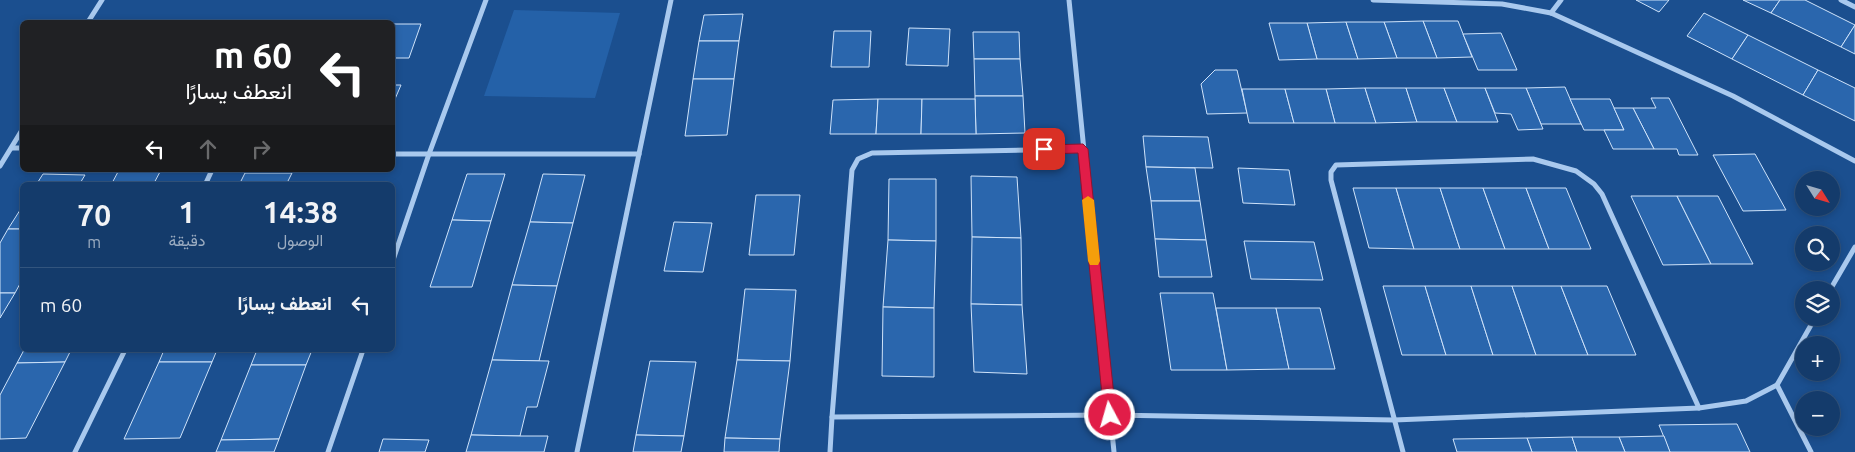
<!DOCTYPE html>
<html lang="ar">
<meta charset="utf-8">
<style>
body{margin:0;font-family:Ubuntu,Vazirmatn,sans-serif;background:#214673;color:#f1f3f6;direction:rtl;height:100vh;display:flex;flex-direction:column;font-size:19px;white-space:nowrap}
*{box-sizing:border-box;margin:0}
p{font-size:16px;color:#9dadc1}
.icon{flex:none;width:28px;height:28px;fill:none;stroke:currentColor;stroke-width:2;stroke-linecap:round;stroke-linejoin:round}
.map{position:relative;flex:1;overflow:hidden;direction:ltr}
.panel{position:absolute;left:20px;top:182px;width:375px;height:170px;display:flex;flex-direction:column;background:#143b6b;border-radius:8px;box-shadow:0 2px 8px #0003,0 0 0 1px #33557e;direction:rtl}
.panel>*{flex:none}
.guide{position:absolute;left:20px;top:20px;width:375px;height:152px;border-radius:8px;box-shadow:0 2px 8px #0003,0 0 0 1px #33557e;direction:rtl;background:#202124;color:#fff;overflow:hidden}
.needle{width:32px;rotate:127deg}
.tools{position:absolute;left:1795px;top:171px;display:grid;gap:10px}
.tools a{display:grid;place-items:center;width:45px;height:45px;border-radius:50%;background:#143b6b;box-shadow:0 2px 8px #0003,0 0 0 1px #33557e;font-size:25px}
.pin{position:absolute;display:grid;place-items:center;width:42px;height:42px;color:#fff;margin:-21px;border-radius:10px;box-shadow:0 2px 8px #0006}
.me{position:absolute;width:55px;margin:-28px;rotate:354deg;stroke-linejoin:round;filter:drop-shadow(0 0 4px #0008)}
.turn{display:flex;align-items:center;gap:18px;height:105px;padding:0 20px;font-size:22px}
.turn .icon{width:65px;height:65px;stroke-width:2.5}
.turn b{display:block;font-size:35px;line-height:42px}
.lanes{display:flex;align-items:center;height:48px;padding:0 20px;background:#0003;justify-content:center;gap:25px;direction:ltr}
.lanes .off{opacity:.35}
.eta{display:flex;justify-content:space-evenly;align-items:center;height:85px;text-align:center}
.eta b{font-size:30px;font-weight:700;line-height:35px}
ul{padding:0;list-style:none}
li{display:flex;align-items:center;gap:15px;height:75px;padding:0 20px;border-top:1px solid #33557e}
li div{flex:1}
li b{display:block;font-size:19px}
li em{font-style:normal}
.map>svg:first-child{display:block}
.green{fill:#2461a8}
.building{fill:#2a66ad;stroke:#cfe3fa}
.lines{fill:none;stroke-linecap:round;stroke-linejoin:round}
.minor{stroke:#a9c9ee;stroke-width:5}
.route{fill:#e11d48;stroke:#92132f}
.slow{fill:#f59e0b}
</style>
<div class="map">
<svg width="1855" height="452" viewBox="0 0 1855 452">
<rect width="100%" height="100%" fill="#1b4f8f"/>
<path class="green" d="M514,10L620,13L595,98L484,96Z"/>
<g class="building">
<path d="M1636,0H1669L1659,12Z"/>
<path d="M1743,0H1780L1771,13Z"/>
<path d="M1780,0H1805L1855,25L1841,47L1771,13Z"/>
<path d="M1704,13L1748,35L1732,59L1687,36Z"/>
<path d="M743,14L739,41H699L704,15Z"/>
<path d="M119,20H162L160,22H118Z"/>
<path d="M162,20H201L200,22H160Z"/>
<path d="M1423,21H1458L1472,57L1437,58Z"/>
<path d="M1423,21L1437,58H1397L1384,22Z"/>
<path d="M1346,22L1358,59H1317L1307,23Z"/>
<path d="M1346,22H1384L1397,58L1358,59Z"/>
<path d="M1269,23H1307L1317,59L1279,60Z"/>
<path d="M392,24H421L409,58H392Z"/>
<path d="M1855,25V54L1841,47Z"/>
<path d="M909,28L950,29L948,66L906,65Z"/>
<path d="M834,31H871L869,67H831Z"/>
<path d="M973,32H1019L1020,59H974Z"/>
<path d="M1501,33L1517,70H1478L1463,34Z"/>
<path d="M1748,35L1818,70L1803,95L1732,59Z"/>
<path d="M699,41H739L734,79H693Z"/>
<path d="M974,59H1020L1023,96H975Z"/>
<path d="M1215,70H1237L1247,113L1207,114L1201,84Z"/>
<path d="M1818,70L1855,88V121L1803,95Z"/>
<path d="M693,79H734L727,135L685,136Z"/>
<path d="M392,85H401L392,106Z"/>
<path d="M1565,87L1581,124H1541L1526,88Z"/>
<path d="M1365,88L1376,123H1335L1326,89Z"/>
<path d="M1365,88H1406L1417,122L1376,123Z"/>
<path d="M1406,88H1444L1457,122H1417Z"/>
<path d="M1444,88H1485L1498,122H1457Z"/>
<path d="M1485,88H1526L1543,129L1518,130L1511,114L1495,113Z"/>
<path d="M1242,89H1285L1294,123H1249Z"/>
<path d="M1285,89H1326L1335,123H1294Z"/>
<path d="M975,96H1023L1025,133L976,134Z"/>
<path d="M1651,98H1669L1698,155H1679L1677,149H1654L1633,108H1656Z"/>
<path d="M878,99L876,134H830L833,100Z"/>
<path d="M878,99H922L921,134H876Z"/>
<path d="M922,99H975L976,134H921Z"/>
<path d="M1570,99H1610L1624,130H1584Z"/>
<path d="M1614,108H1633L1654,149H1613L1604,130H1624Z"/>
<path d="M1143,136L1208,137L1213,168L1146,167Z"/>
<path d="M1755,154L1786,210L1743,211L1713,155Z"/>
<path d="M1146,167L1195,168L1200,201H1151Z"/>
<path d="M1238,168L1289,170L1295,205L1243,203Z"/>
<path d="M119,170H161L153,185H111Z"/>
<path d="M245,173H292L286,185H239Z"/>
<path d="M43,174L85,175L79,185H36Z"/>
<path d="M467,174H505L491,221L452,220Z"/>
<path d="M543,174L585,175L573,223L530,222Z"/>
<path d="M971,176L1017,177L1021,238L972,237Z"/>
<path d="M889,179H936V241L888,240Z"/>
<path d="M1353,188H1396L1414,249L1369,248Z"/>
<path d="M1396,188H1440L1460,249H1414Z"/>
<path d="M1440,188H1483L1505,249H1460Z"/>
<path d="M1483,188H1526L1549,249H1505Z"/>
<path d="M1526,188H1566L1591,249H1549Z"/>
<path d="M756,195H800L794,255H749Z"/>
<path d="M1631,196H1677L1711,264L1663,265Z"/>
<path d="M1677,196H1718L1753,264H1711Z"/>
<path d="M1151,201H1200L1206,240L1155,239Z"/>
<path d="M22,207V229H8Z"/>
<path d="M452,220L491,221L472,287H430Z"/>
<path d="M530,222L573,223L557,286L512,285Z"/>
<path d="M674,222L712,223L703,272L664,271Z"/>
<path d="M8,229H22V280L15,293H0V243Z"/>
<path d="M972,237L1021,238L1022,305L971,304Z"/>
<path d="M1155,239L1206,240L1212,277H1159Z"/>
<path d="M888,240L936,241L934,308L883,307Z"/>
<path d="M1244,241L1314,242L1323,280L1251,279Z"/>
<path d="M512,285L557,286L539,361L492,360Z"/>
<path d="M1383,286H1425L1446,355H1402Z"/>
<path d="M1425,286H1471L1493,355H1446Z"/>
<path d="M1471,286H1512L1536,355H1493Z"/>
<path d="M1512,286H1561L1588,355H1536Z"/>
<path d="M1561,286H1607L1636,355H1588Z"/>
<path d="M745,289L796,290L790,361L737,360Z"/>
<path d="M0,293H15L0,318Z"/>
<path d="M1160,293H1213L1227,370H1171Z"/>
<path d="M971,304L1022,305L1027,374L974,372Z"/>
<path d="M883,307L934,308V377L882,376Z"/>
<path d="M1216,308H1276L1289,369L1227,370Z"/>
<path d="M1276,308H1320L1335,369H1289Z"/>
<path d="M24,350H71L65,362L17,363Z"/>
<path d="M164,350H217L212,362H159Z"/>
<path d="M257,350H312L306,365H251Z"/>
<path d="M492,360L549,361L537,407H527L520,436L471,435Z"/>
<path d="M737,360L790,361L780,439L725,438Z"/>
<path d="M650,361L696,362L684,436L636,435Z"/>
<path d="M65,362L26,438L0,439V395L17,363Z"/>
<path d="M159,362H212L180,438L124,439Z"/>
<path d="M251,365H306L279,439L221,440Z"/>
<path d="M1737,424L1750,452H1670L1659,425Z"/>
<path d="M471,435L520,436H548L544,452H466Z"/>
<path d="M636,435L684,436L681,452H633Z"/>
<path d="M1664,436L1670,452H1625L1619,437Z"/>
<path d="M1572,437L1577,452H1532L1527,438Z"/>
<path d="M1572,437H1619L1625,452H1577Z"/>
<path d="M725,438L780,439L779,452H724Z"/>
<path d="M1527,438L1532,452H1457L1453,439Z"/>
<path d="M279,439L274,452H216L221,440Z"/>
<path d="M383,439L429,440L425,452H379Z"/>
</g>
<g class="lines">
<g class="minor">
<path d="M1069,0L1114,452"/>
<path d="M1373,0L1502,4L1551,13L1733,96L1855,161"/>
<path d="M1841,0L1855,7"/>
<path d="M1551,13L1561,0"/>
<path d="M88,22L102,0"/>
<path d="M12,148H22"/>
<path d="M392,154H639"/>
<path d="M0,166L22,130"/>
<path d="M205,185L212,170"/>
<path d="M392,263L429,154L486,0"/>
<path d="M1830,290L1855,247"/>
<path d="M832,417L852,170L858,159L872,153L1083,149"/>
<path d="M75,452L125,350"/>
<path d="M328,452L363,350"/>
<path d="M577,452L671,0"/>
<path d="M830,452L832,417L1110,415L1394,420L1699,408L1746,401L1777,385"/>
<path d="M1403,452L1331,180V172L1336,165L1533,159L1576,171L1594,184L1602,194L1699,408"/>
<path d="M1811,452L1777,385L1815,318"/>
</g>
</g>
<path class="route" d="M1083,144L1088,149L1116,415L1114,420L1110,421L1105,420L1104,415L1078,153L1044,154L1039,149L1044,145Z"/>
<path class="slow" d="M1088,196L1094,200L1100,261L1098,265H1090L1088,261L1082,200Z"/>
</svg>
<div class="tools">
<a><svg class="needle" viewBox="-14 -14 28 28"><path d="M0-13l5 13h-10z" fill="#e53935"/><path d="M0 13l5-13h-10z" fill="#9dadc1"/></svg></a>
<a><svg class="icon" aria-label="search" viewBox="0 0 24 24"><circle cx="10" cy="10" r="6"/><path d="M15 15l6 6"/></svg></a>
<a><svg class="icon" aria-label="layers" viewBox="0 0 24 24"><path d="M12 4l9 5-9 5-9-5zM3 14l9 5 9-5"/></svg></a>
<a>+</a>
<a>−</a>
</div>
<div class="pin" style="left:1044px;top:149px;background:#d93025"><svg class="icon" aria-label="arrive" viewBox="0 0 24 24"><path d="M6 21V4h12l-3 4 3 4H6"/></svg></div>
<svg class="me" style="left:1110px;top:415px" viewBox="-20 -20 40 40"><circle r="17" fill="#e11d48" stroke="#fff" stroke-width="3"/><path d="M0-11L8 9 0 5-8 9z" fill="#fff"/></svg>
<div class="guide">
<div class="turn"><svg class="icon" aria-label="left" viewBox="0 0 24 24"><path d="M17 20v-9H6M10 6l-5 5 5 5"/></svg><div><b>60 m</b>انعطف يسارًا</div></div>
<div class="lanes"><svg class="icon" aria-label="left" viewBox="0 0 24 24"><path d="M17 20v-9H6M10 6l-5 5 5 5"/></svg><svg class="icon off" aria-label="ahead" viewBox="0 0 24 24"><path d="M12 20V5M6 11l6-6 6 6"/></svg><svg class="icon off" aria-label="right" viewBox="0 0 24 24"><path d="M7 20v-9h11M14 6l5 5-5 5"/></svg></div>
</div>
<section class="panel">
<div class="eta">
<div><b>14:38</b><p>الوصول</p></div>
<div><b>1</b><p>دقيقة</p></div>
<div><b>70</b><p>m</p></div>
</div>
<ul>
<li><svg class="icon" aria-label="left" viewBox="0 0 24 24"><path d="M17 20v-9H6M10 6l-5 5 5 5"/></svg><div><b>انعطف يسارًا</b></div><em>60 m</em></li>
</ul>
</section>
</div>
